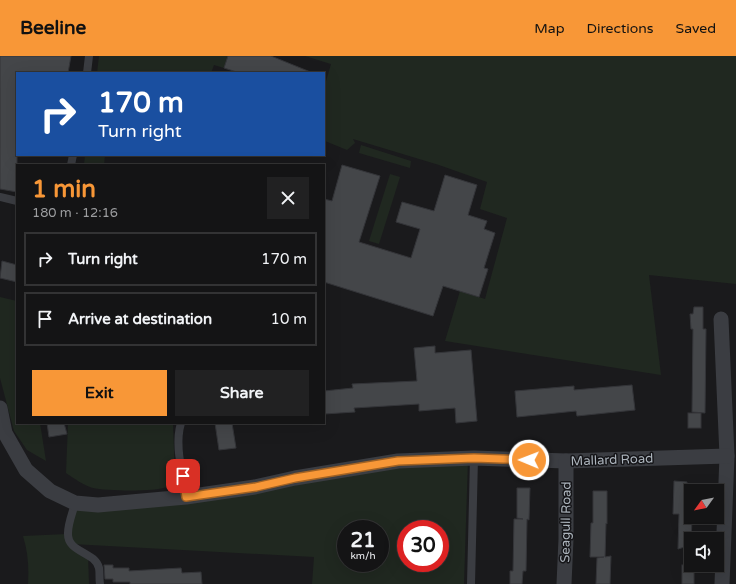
<!DOCTYPE html>
<meta charset="utf-8">
<style>
body{margin:0;font-family:"Varela Round",sans-serif;background:#212122;color:#f1f3f6;height:100vh;display:flex;flex-direction:column;font-size:15px;white-space:nowrap}
*{box-sizing:border-box;margin:0}
p{font-size:13px;color:#9d9ea0}
.icon{flex:none;width:22px;height:22px;fill:none;stroke:currentColor;stroke-width:2;stroke-linecap:round;stroke-linejoin:round}
.map{position:relative;flex:1;overflow:hidden}
.sheet{position:absolute;left:16px;top:108px;width:309px;height:260px;display:flex;flex-direction:column;background:#141415;border-radius:0px;box-shadow:0 4px 16px #0002,0 0 0 1px #333334}
.sheet>*{flex:none}
.hud{position:absolute;left:16px;top:16px;width:309px;height:84px;border-radius:0px;box-shadow:0 4px 16px #0002,0 0 0 1px #333334;background:#1a4fa0;color:#fff;overflow:hidden}
.needle{width:26px;rotate:237deg}
.fabs{position:absolute;left:684px;top:428px;display:grid;gap:8px}
.fabs a{display:grid;place-items:center;width:40px;height:40px;border-radius:0px;background:#141415;box-shadow:0 4px 16px #0002,0 0 0 1px #333334;font-size:20px}
.speed{position:absolute;left:337px;top:464px;display:flex;gap:8px;font-size:20px;font-weight:700;text-align:center}
.speed>*{display:grid;place-content:center;width:52px;height:52px;border-radius:50%;background:#141415;box-shadow:0 4px 16px #0002,0 0 0 1px #333334;line-height:1}
.speed small{font-size:10px;font-weight:400}
.speed .limit{border:6px solid #d22;background:#fff;color:#111}
.pin{position:absolute;display:grid;place-items:center;width:34px;height:34px;color:#fff;margin:-17px;border-radius:8px;box-shadow:0 2px 6px #0006}
.me{position:absolute;width:44px;margin:-22px;rotate:271deg;stroke-linejoin:round;filter:drop-shadow(0 0 3px #0008)}
.turn{display:flex;align-items:center;gap:14px;height:84px;padding:0 16px;font-size:18px}
.turn .icon{width:52px;height:52px;stroke-width:2.5}
.turn b{display:block;font-size:28px;line-height:34px}
.round{display:grid;place-items:center;flex:none;width:42px;height:42px;border-radius:0px;background:#212122}
.head{display:flex;align-items:center;justify-content:space-between;height:68px;padding:0 16px}
h1{font-size:24px;font-weight:800;line-height:30px;color:#f89737}
.button{display:flex;gap:8px;margin-top:auto;padding:8px 16px}
.button a{flex:1;height:46px;border-radius:0px;background:#f89737;color:#111;font-size:16px;font-weight:800;line-height:46px;text-align:center}
.button a+a{background:#212122;color:#f1f3f6}
ul{padding:0;list-style:none}
li{display:flex;align-items:center;gap:12px;height:54px;margin:0 8px 6px;padding:0 8px;border:2px solid #333334;border-radius:0px}
li div{flex:1}
li b{display:block;font-size:15px}
li em{font-style:normal}
header{display:flex;align-items:center;gap:24px;box-sizing:border-box;height:56px;padding:0 20px;background:#f89737;color:#111}
header strong{font-size:19px}
nav{display:flex;gap:22px;margin-inline-start:auto;font-size:14px}
.map>svg:first-child{display:block}
.green{fill:#202820;fill-rule:evenodd}
.building{fill:#444649;stroke:#343539}
.lines{fill:none;stroke-linecap:round;stroke-linejoin:round}
.lane{stroke:#3b3d42;stroke-width:8}
.street{stroke:#3b3d42;stroke-width:15}
.route-casing{stroke:#a16224;stroke-width:10}
.route{stroke:#f89737;stroke-width:7}
.labels{text-anchor:middle;stroke-width:3;stroke-linejoin:round;paint-order:stroke}
.street-label{font-size:13px;fill:#acb4bc;stroke:#151518}
</style>
<header>
<strong>Beeline</strong>
<nav><a>Map</a><a>Directions</a><a>Saved</a></nav>
</header>
<div class="map">
<svg width="736" height="528" viewBox="0 0 736 528">
<rect width="100%" height="100%" fill="#1a1a1c"/>
<g class="green">
<path d="M99,0H228L224,12L214,9L211,17H97Z"/>
<path d="M305,0H736V228L649,219L661,319L445,285L460,235L485,243L507,162L480,153L487,126L439,109L353,83L355,87L347,94L325,85L324,32L331,8Z"/>
<path d="M361,89L411,105L410,112L359,97Z"/>
<path d="M85,99H105L104,109H84Z"/>
<path d="M390,118L400,121L379,188L369,185Z"/>
<path d="M0,241L17,245V367H40L46,405L27,394L14,375L0,322Z"/>
<path d="M68,367H173L175,422C173,426 171,429 167,431C155,436 106,435 93,432C83,429 75,423 66,417Z"/>
<path d="M468,403L464,528H312L314,501L72,488L88,499L89,528H28C29,511 28,496 23,480L67,478L75,447ZM346,473H380V507H346ZM406,473H440V507H406Z"/>
</g>
<g class="building">
<path d="M0,0H71L68,17H17V136L0,133Z"/>
<path d="M228,0H271L313,17H240L224,12Z"/>
<path d="M342,109L380,120L359,186L411,202L420,173L396,166L402,146L434,155L445,119L477,129L468,159L487,165L484,173L495,177L484,212L488,213L479,241L443,230L433,260L324,226V143L332,145Z"/>
<path d="M2,205L17,209V226L0,222Z"/>
<path d="M694,251H703V273H706L705,357L692,356L693,273H691L690,258H693Z"/>
<path d="M435,290V297L471,294L477,365L456,367L455,352L419,355V348L354,352L355,356L324,358V335L353,332L352,328L417,325L414,292Z"/>
<path d="M632,329L635,354L577,360L576,355L517,361L515,335L574,330V334Z"/>
<rect x="688" y="357" width="13" height="15"/>
<path d="M47,367H64L67,378L49,381Z"/>
<path d="M215,367H232L236,392L219,394Z"/>
<path d="M674,425L687,426L686,458H691L692,461L691,489L678,493L679,458H673Z"/>
<path d="M517,432H530L529,464L527,463L526,515H523L522,528H510V515H513L514,463H523L517,462Z"/>
<path d="M593,435H607V468L606,467L605,501L611,500L610,528H596L597,502L604,501H590L591,467H593Z"/>
<path d="M104,509H113V512H129V515L181,512L182,517L201,516L202,528H130V526H113V523H105Z"/>
<rect x="682" y="509" width="12" height="19"/>
</g>
<g class="lines">
<g class="lane">
<path d="M87,17L89,0"/>
<path d="M71,109L73,99"/>
<path d="M0,141L17,145"/>
<path d="M181,367C174,390 183,417 186,441"/>
<path d="M75,447C73,456 68,467 68,477C67,497 95,495 99,512C100,517 99,523 100,528"/>
<path d="M471,528L474,402"/>
</g>
<g class="street">
<path d="M721,263L727,400L722,528"/>
<path d="M0,352L5,377L26,414L50,435L75,447L98,449L186,441L255,431L295,422L398,405L474,402L566,405L727,400"/>
<path d="M564,528L566,483V405"/>
</g>
</g>
<g class="lines">
<defs>
<path id="route" d="M183,420L186,441L256,431L295,422L398,405L474,402L529,404"/>
</defs>
<use href="#route" class="route-casing"/>
<use href="#route" class="route"/>
</g>
<g class="labels">
<g class="street-label">
<text transform="translate(612 403) rotate(-2)" y="5">Mallard Road</text>
<text transform="translate(565 466) rotate(-89)" y="5">Seagull Road</text>
</g>
</g>
</svg>
<div class="fabs">
<a><svg class="needle" viewBox="-14 -14 28 28"><path d="M0-13l5 13h-10z" fill="#e53935"/><path d="M0 13l5-13h-10z" fill="#9d9ea0"/></svg></a>
<a><svg class="icon" aria-label="sound" viewBox="0 0 24 24"><path d="M4 9h4l5-4v14l-5-4H4zM17 9q2 3 0 6"/></svg></a>
</div>
<div class="speed"><div>21<small>km/h</small></div><div class="limit">30</div></div>
<div class="pin" style="left:183px;top:420px;background:#d93025"><svg class="icon" aria-label="arrive" viewBox="0 0 24 24"><path d="M6 21V4h12l-3 4 3 4H6"/></svg></div>
<svg class="me" style="left:529px;top:404px" viewBox="-20 -20 40 40"><circle r="17" fill="#f89737" stroke="#fff" stroke-width="3"/><path d="M0-11L8 9 0 5-8 9z" fill="#fff"/></svg>
<div class="hud">
<div class="turn"><svg class="icon" aria-label="right" viewBox="0 0 24 24"><path d="M7 20v-9h11M14 6l5 5-5 5"/></svg><div><b>170 m</b>Turn right</div></div>
</div>
<section class="sheet">
<div class="head"><div><h1>1 min</h1><p>180 m · 12:16</p></div><a class="round"><svg class="icon" aria-label="close" viewBox="0 0 24 24"><path d="M6 6l12 12M18 6L6 18"/></svg></a></div>
<ul>
<li><svg class="icon" aria-label="right" viewBox="0 0 24 24"><path d="M7 20v-9h11M14 6l5 5-5 5"/></svg><div><b>Turn right</b></div><em>170 m</em></li>
<li><svg class="icon" aria-label="arrive" viewBox="0 0 24 24"><path d="M6 21V4h12l-3 4 3 4H6"/></svg><div><b>Arrive at destination</b></div><em>10 m</em></li>
</ul>
<div class="button"><a>Exit</a><a>Share</a></div>
</section>
</div>
